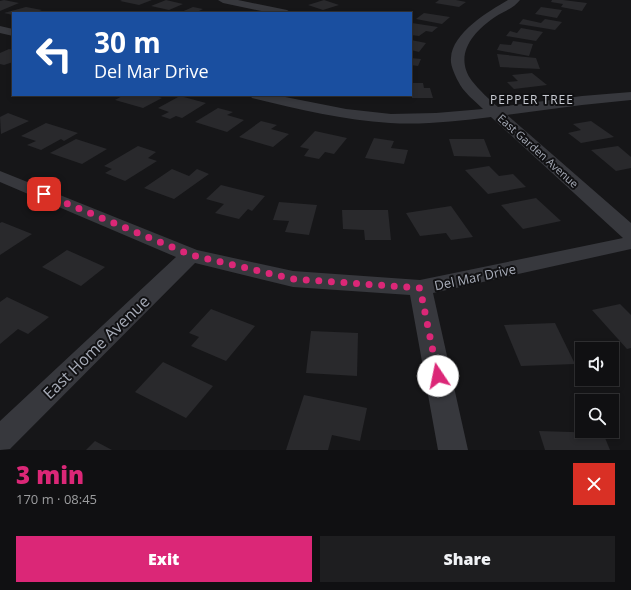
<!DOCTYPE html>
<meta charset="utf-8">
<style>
body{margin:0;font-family:"Open Sans",sans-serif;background:#1e1e20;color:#f1f3f6;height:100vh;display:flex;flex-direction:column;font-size:15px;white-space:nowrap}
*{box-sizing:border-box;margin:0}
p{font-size:13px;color:#9c9d9f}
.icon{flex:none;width:22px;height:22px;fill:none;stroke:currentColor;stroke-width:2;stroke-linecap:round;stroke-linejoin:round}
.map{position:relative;height:450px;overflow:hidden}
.side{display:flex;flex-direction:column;background:#101012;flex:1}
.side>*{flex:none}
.banner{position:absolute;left:12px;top:12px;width:400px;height:84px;border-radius:0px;box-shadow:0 2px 6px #0003,0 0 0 1px #303032;background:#1a4fa0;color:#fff;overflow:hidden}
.buttons{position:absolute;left:575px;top:342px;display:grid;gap:8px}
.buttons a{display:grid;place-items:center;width:44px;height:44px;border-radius:0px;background:#101012;box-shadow:0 2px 6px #0003,0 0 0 1px #303032;font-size:20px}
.pin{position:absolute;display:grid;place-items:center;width:34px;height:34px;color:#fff;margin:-17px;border-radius:8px;box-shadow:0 2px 6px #0006}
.me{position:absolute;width:44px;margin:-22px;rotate:349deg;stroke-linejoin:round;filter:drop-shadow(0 0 3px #0008)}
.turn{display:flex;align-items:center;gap:14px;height:84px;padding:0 16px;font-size:18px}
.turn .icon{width:52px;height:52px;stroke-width:2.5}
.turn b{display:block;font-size:28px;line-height:34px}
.round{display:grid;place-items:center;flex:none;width:42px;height:42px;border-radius:0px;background:#1e1e20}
.summary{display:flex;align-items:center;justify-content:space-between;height:68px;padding:0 16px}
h1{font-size:24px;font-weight:800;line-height:30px;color:#db2777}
.button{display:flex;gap:8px;margin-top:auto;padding:8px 16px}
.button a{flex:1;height:46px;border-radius:0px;background:#db2777;color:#fff;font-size:16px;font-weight:800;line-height:46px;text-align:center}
.button a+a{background:#1e1e20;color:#f1f3f6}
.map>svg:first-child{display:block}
.building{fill:#29292c}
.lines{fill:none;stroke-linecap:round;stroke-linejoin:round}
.minor{fill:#37383d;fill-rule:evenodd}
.route{stroke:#db2777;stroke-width:7;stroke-dasharray:0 12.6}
.labels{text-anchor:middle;stroke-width:4;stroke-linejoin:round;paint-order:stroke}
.far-street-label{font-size:11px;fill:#a7acb8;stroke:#111113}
.far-neighbourhood-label{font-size:12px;letter-spacing:1px;fill:#c9ccd4;stroke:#111113}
.street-label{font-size:13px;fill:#a7acb8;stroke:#111113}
.near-street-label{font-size:16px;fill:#a7acb8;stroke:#111113}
</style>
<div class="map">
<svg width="631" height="450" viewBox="0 0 631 450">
<rect width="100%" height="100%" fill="#161618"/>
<g class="building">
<path d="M4,0L19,3L0,11V1Z"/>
<path d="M122,0H152L139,5L120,1Z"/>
<path d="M166,0L183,4L169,10L151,6Z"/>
<path d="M324,0L339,5L323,10L308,5Z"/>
<path d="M439,0H456L466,2L459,7L435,3Z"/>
<path d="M552,0H563L587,3L582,11L561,7L563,4L551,2Z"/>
<path d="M26,7L42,10L34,13H13V15L4,13Z"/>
<path d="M193,7L203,9L199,11L206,13H179Z"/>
<path d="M541,7L562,10L557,18L535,14Z"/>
<path d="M424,13L450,17L442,24L416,19Z"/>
<path d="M523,19L541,23L545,19L562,22L555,30L519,24Z"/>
<path d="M412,23L438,27L432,32L426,31L419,36L411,35V24Z"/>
<path d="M521,28L543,32L536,41L506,36L510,31L517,33Z"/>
<path d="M411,40L426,43L419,52L411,50Z"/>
<path d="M513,41L533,44L529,56L497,50L500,44L511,45Z"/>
<path d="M9,49L13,50V62L4,65L0,64V53Z"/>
<path d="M497,54L536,58L540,69L500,67Z"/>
<path d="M411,58L421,59L418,66L411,65Z"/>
<path d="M532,73L547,85L514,89L507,82L518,81L512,75Z"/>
<path d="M411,83H423L424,88H430L433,98H412Z"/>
<path d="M124,95H153L162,98L143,108L115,100Z"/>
<path d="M180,96L206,103L182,118L176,116L170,119L161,116L169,112L158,108Z"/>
<path d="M218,108L233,112L227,115L244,120L227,132L195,122Z"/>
<path d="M8,113L29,121L1,134L0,117Z"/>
<path d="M261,121L277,125L271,129L289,134L273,147L239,137Z"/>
<path d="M591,121L614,137L581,143L568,133L581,130L573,124Z"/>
<path d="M46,123L78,133L64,141L61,139L41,150L27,145L36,141L21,136Z"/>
<path d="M315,131L347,138L334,154L325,152L319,159L304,156L309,149L300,147Z"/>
<path d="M374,138L394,141L391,148L408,150L404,164L365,158Z"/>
<path d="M76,139L107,149L82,164L50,153Z"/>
<path d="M449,139H484L491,157L454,156Z"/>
<path d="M138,146L156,152L148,158L157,161L125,181L105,173L112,169L104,166Z"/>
<path d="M618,146L631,157V168L616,171L591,150Z"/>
<path d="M489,166L499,176L513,174L526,187L488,194L465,170Z"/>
<path d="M172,169L189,176L197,169L209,174L174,199L144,188Z"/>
<path d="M221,185L265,196L252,211L248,209L239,219L215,213L224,204L206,199Z"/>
<path d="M536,198L561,221L523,229L501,205Z"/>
<path d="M279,202L317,205L309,235L285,232L289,221L273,220Z"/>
<path d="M451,206L473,237L451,240L446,233L420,236L406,213Z"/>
<path d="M342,210H388L391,240H365L364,230L343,229Z"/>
<path d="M2,222L32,234L0,255V223Z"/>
<path d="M67,250L105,267L81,286L42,267Z"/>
<path d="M7,297L49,317L28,334L18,329L0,344V302Z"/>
<path d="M620,304L631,315V348L627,349L592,310Z"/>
<path d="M211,309L255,326L226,361L191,346L199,337L189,333Z"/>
<path d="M555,323L575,364L521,366L504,325Z"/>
<path d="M311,331L358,333L357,376L306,373Z"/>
<path d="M163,362L213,386L186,418L135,392Z"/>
<path d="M304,395L367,408L360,441L332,435L328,450H286Z"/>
<path d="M539,431L603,433L610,450H545Z"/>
<path d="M95,441L112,450H86Z"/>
</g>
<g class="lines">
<g class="minor">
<path d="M218,0H238L287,10L292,13H271L223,3Z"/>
<path d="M508,0H520C514,8 503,12 495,17C473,32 453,55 472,81C479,90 489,99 498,107L582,96L631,92V100L582,105L507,115L631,223V249L433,293L468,450H438L410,295L293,287L195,263L10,449L0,450V421L176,257L0,182V171L197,250L293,271L420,280L623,238L491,117C458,121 424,125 390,123C343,120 297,109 252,98L250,95H275L346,109L391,114L436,113L483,109C475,101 463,92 458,81C455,75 450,65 451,58C452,33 489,11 508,0Z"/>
<path d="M0,26L13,29V36L0,33Z"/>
</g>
</g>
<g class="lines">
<path class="route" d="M44,194L191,255L293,279L420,288L438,376"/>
</g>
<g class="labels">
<g class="far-street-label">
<text transform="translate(538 151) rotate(42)" y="4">East Garden Avenue</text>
</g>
<g class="far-neighbourhood-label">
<text x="532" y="104">PEPPER TREE</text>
</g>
<g class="street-label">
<text transform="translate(475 277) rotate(-12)" y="5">Del Mar Drive</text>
</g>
<g class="near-street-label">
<text transform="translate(96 347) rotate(-44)" y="6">East Home Avenue</text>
</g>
</g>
</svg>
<div class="buttons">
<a><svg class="icon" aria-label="sound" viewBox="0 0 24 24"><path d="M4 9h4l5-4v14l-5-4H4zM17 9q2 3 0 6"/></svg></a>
<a><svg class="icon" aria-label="search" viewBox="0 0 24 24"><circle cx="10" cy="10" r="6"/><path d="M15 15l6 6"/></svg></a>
</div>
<div class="pin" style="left:44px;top:194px;background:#d93025"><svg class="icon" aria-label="arrive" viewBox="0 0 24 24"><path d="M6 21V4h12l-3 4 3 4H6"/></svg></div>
<svg class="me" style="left:438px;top:376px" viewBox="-20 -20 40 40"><circle r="19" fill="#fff"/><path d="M0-13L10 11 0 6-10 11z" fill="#db2777"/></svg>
<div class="banner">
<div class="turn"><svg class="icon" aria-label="left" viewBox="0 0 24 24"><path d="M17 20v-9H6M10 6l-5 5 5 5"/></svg><div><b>30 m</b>Del Mar Drive</div></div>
</div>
</div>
<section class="side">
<div class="summary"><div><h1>3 min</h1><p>170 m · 08:45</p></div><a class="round" style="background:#d93025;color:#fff"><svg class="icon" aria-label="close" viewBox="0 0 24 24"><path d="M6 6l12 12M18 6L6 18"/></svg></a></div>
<div class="button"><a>Exit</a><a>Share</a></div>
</section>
